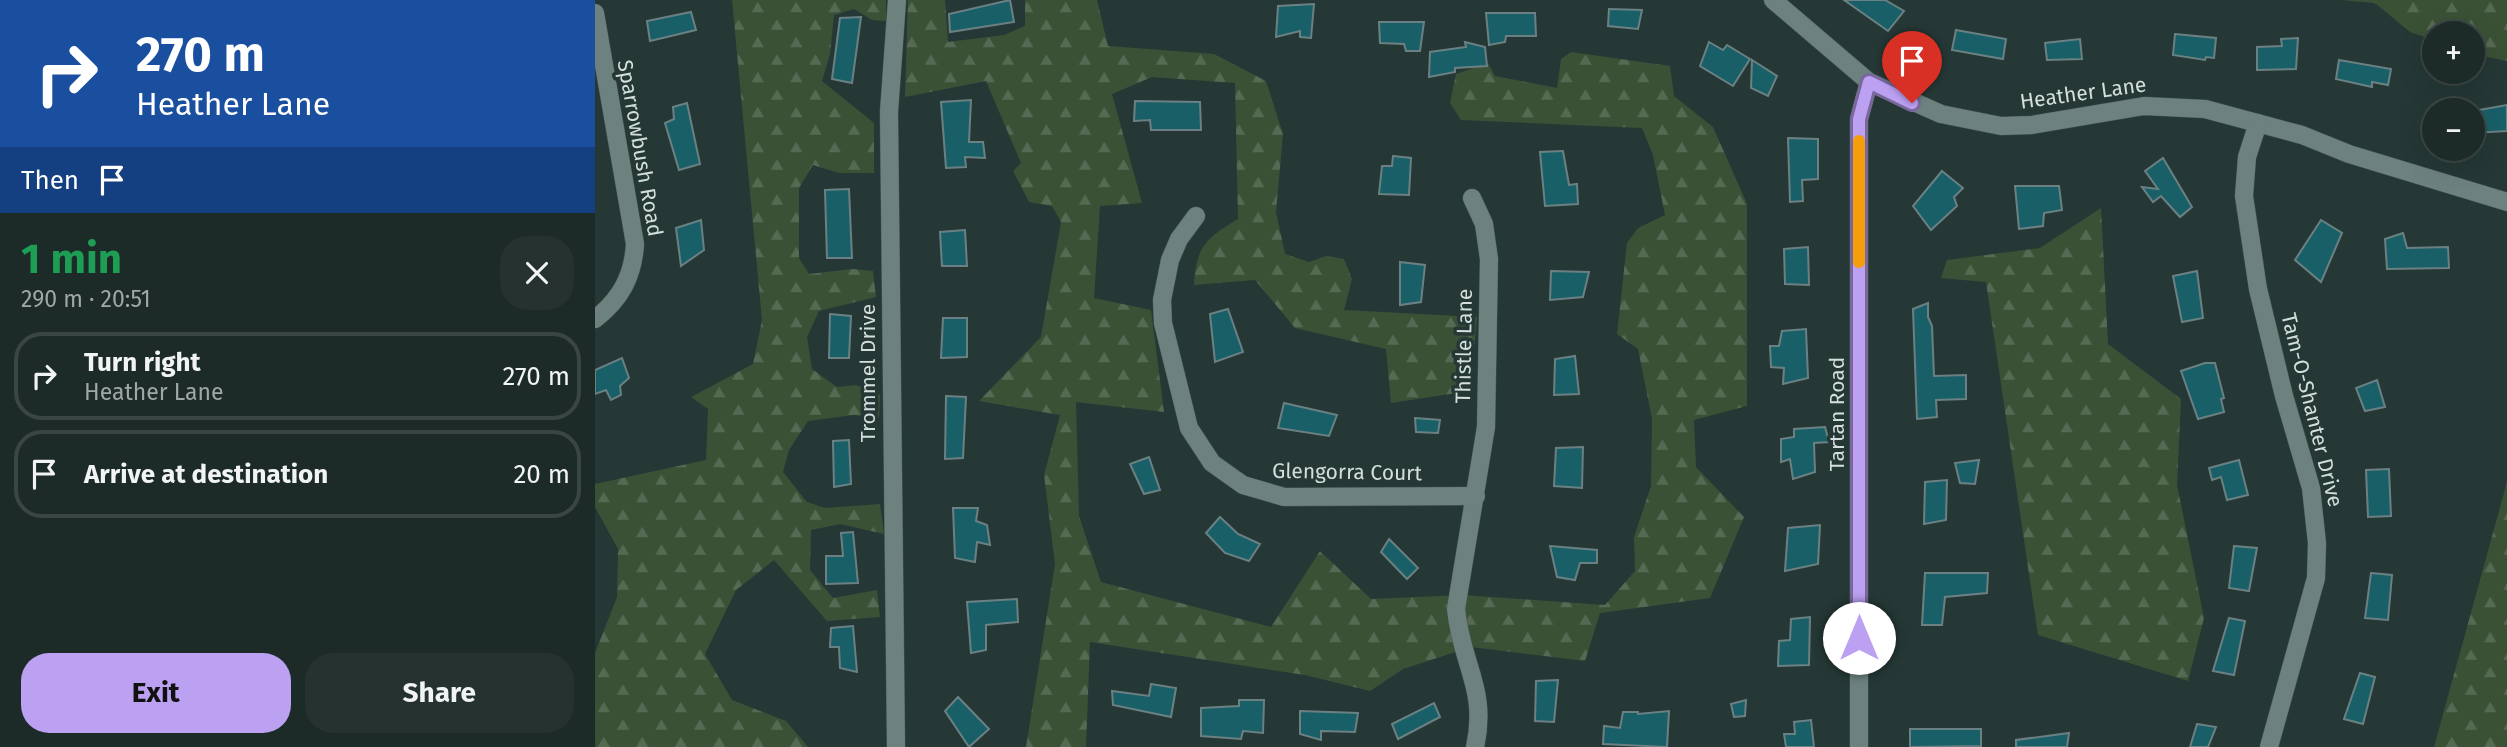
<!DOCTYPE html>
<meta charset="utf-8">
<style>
body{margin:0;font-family:"Fira Sans",sans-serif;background:#253230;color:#f1f3f6;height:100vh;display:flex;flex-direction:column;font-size:26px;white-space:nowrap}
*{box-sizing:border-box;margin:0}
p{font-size:23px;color:#a0a7a8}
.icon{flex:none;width:38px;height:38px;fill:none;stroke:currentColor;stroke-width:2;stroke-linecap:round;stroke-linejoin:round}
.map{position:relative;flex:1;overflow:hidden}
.side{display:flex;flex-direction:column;background:#1c2a28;width:595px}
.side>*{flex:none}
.banner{background:#1a4fa0;color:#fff;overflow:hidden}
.tools{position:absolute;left:1827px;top:21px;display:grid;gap:14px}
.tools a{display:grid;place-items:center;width:63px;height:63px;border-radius:50%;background:#1c2a28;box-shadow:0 7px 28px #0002,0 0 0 2px #3a4645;font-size:35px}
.pin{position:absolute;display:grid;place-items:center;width:60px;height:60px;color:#fff;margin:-72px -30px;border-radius:50% 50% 50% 0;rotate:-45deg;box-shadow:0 0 7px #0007}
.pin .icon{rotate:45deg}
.me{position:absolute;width:77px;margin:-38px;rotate:0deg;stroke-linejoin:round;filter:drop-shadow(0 0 5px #0008)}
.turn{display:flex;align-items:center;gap:24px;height:147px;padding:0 21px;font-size:32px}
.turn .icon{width:91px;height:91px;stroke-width:2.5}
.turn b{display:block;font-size:49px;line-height:60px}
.then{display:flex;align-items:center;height:66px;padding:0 21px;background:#0003;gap:14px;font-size:26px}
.round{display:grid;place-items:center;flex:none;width:74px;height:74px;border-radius:28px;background:#253230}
.head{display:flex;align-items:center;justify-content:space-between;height:119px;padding:0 21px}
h1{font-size:42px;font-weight:700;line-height:52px;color:#1e9e55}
.cta{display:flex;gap:14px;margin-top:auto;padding:14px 21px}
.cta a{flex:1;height:80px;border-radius:28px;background:#bca0f2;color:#111;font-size:28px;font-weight:700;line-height:80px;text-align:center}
.cta a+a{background:#253230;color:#f1f3f6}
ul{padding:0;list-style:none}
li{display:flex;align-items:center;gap:21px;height:88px;margin:0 14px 10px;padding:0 7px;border:4px solid #3a4645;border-radius:28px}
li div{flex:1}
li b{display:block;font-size:26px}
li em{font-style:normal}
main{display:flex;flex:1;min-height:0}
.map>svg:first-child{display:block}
.forest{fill:url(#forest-firs)}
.building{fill:#195f67;stroke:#6b8083;stroke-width:2}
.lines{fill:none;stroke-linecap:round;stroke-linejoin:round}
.street-casing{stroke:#455553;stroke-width:19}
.street{stroke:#6d817e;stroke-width:18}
.route-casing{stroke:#7a689d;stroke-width:18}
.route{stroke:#bca0f2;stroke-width:12}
.slow{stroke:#f59e0b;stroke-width:12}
.labels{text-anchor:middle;stroke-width:7;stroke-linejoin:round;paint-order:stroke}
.street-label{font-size:21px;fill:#d4dfdd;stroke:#253835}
</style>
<main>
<section class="side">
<div class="banner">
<div class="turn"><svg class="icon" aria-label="right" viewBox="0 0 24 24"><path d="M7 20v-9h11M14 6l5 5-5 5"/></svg><div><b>270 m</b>Heather Lane</div></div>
<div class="then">Then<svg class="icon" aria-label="arrive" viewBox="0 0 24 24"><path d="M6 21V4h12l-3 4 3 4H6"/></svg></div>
</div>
<div class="head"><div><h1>1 min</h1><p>290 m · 20:51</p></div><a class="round"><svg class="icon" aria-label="close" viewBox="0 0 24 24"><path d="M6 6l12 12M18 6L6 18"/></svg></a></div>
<ul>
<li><svg class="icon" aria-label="right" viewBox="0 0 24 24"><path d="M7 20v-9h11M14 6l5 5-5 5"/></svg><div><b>Turn right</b><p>Heather Lane</p></div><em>270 m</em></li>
<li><svg class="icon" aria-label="arrive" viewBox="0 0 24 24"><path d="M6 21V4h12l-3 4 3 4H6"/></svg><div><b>Arrive at destination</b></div><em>20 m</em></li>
</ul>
<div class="cta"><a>Exit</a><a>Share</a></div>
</section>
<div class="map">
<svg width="1912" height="747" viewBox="0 0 1912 747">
<defs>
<pattern id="forest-firs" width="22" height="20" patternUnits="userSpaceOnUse" patternTransform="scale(1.75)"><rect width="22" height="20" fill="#3b5136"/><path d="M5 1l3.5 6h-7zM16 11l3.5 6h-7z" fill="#566a53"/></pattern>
</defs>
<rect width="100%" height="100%" fill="#253835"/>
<g class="forest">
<path d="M137,0H291V21L277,20L259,9L239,15L235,54L227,81L279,123V173H244L218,165L204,188V258L214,274L257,269L278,271L281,297L224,311L212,337L217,369L242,387L261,385L285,395L284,418L259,415L213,421L194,450L188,472L212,502L230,508L285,504L289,534L245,524L216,530L215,570L238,598L282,590L285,617L232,621L179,560L141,590L110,654L137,700L191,721L213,747H0V653L22,597L23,549L0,507V484L111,460L113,409L96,397L158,364L167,320Z"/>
<path d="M313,0H350L353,42L409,35L430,26V0H502L513,46L619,54L671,81L688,134L681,212L690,254L714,262L731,256L749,259L757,279L749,310L882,317L875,391L796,403L791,349L700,328L660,280L599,285C601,247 611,238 643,219L640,83L557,77L517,94L547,203L505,206L499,298L556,310L569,412L481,402L484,516L506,582L676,627L725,551L776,599L868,595L1010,605L1040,571L1039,537L1056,486L1057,419L1043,349L1022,334L1032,243L1043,228L1070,215L1058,155L1047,128L866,120L855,103L861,74L893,63L900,76L962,88L966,59L976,52L1075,66L1079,96L1118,127L1152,204V406L1099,420L1101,467L1149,517L1115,598L1005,613L990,661L876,647L808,669L775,691L710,675L495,642L491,747H431L460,564L449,475L465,415L384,401L446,337L466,222L457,206L434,202L418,171L426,163L391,81L310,97Z"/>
<path d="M1745,0H1912V61L1878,54V33H1839V40L1815,32L1780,3Z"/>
<path d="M1506,208L1513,344L1586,399L1582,485L1609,618L1593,681L1443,635L1391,282L1346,278L1352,260L1445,248Z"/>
<path d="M1912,482V747H1839Z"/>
</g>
<g class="building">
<path d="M415,0L419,22L355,32L354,14Z"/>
<path d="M1249,0H1290L1309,11L1293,31Z"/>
<path d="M719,4L716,38L705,37V31L681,37L683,6Z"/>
<path d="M1014,9L1047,10L1043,29L1013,26Z"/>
<path d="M96,12L101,30L55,41L52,21Z"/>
<path d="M891,13H940L941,36H911L910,42L894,45Z"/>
<path d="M266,17L257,83L237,79L245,18Z"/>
<path d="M784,22H829L825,51H811L809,44L785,43Z"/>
<path d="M1361,30L1411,39L1408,59L1357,50Z"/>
<path d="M1580,34L1621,38L1619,58L1611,57L1610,60L1578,55Z"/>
<path d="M1703,38L1701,69L1662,70V47L1687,46L1686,39Z"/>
<path d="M1485,39L1487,59L1452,60L1450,43Z"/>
<path d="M870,42L890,47L892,66L860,68V72L834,77L835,52L871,47Z"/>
<path d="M1114,42L1128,50L1132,45L1155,59L1138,86L1105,66Z"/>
<path d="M1157,60L1182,76L1173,96L1156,88Z"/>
<path d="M1744,60L1796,69L1793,85L1777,82V87L1741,79Z"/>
<path d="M376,100L374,142H388L390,158L370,157L371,167L351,168L346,102Z"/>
<path d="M540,101L605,102L606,130H556L555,120L539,121Z"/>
<path d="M92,103L105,164L84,170L70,123L79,119L78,107Z"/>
<path d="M1912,105V131L1878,133V111Z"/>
<path d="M1193,138L1223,139V179L1207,180L1208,201L1195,202Z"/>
<path d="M968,151L974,185L982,184L983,204L950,206L945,152Z"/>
<path d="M798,156L816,158L814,195L784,194L787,166H797Z"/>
<path d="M1568,158L1597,207L1585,217L1566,196L1558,202L1547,187L1563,189L1550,171Z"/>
<path d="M1347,171L1368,188L1359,197L1362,206L1336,230L1318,206Z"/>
<path d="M1420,186H1464L1467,210L1449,213L1448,226L1424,229Z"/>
<path d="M254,189L257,258H232L230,190Z"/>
<path d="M106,220L109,250L86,266L81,228Z"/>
<path d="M1726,220L1747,233L1726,282L1700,260Z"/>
<path d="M370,230L372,266H347L345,232Z"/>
<path d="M1808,233L1812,248L1853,247L1854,268L1792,269L1790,239Z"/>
<path d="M1213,247L1214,285L1190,284L1189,249Z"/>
<path d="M805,262L830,265L826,302L805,305Z"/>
<path d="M956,271L994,272L988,297L955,300Z"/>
<path d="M1602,271L1608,318L1587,322L1578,276Z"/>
<path d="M1333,303V317L1337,326L1339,376L1371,375V399L1341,400L1342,417L1322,419L1318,309Z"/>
<path d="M633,309L648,352L620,362L615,314Z"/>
<path d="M235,314L256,316L254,358H234Z"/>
<path d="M348,318H372V357L346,358Z"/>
<path d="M1211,329L1213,378L1188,384L1189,368L1176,367L1175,346H1184L1187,331Z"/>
<path d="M980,356L984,394L959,395L960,359Z"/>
<path d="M27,358L34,378L25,386L26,395L16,400L11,390L0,394V370Z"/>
<path d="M1610,363H1620L1629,398L1626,399L1629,412L1603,419L1586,371Z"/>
<path d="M1782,380L1790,407L1770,411L1761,388Z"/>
<path d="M351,396L371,397L368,458L350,459Z"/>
<path d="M689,403L742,415L734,436L683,428Z"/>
<path d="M820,418L845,420L843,433L821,432Z"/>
<path d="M1230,427L1234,442L1219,443L1220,472L1198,479L1195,459L1186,462V439L1199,437V429Z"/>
<path d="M254,440L256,484L239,487L238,441Z"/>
<path d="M988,447L987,488L959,486L961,448Z"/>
<path d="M554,457L565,490L549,494L535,464Z"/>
<path d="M1384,460L1380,484L1365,483L1360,463Z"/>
<path d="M1644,460L1653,495L1632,500L1626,477L1617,480L1614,468Z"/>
<path d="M1794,469L1796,516L1773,517L1771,470Z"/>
<path d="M1352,480L1351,520L1329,524L1330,482Z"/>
<path d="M358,508H383L381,521L392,525L395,545L382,542L380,562L360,558Z"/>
<path d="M625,517L643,534L665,544L654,561L630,553L611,533Z"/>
<path d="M1225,525L1223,564L1190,571L1193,528Z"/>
<path d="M258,532L263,583L231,584V556H248L246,533Z"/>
<path d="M794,539L823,568L812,579L786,552Z"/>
<path d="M955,546L1002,550V563H985L980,580L962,577Z"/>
<path d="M1639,546L1662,548L1654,591L1634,588Z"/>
<path d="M1330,573H1393L1392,593L1350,597L1347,625H1327Z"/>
<path d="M1776,573L1797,575L1793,620L1770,618Z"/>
<path d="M422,599L423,622L391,625V650L376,653L372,602Z"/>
<path d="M1215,617L1214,665L1183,666L1184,641L1195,640L1196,619Z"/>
<path d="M1634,618L1650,621L1639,675L1618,671Z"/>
<path d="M258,626L262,672L245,668L244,647H235L236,628Z"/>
<path d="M1765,673L1780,677L1768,724L1749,719Z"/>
<path d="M963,680L959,722L940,721L941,681Z"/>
<path d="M556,684L581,688L576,717L518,705L517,691L554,696Z"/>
<path d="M363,697L394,729L374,747L350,711Z"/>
<path d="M644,700H669L668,733L648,731L646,739L606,736V708L644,706Z"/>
<path d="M1151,700L1150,716L1139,717L1136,704Z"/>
<path d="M839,703L845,717L803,739L797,724Z"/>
<path d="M705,711L763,713L760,732L726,731V740L705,734Z"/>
<path d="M1074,711L1072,747L1008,744L1009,726L1025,728L1028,712H1043V714Z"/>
<path d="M1216,720L1219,747H1191L1189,734H1200L1199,722Z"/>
<path d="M1602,724L1621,727L1613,747H1595Z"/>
<path d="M1315,729H1386V746L1315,747Z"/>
<path d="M1474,733L1472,747H1421V740Z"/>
</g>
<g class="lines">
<defs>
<g id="street">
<path d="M1178,0L1274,82L1346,114L1406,126L1437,125L1549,106L1610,109L1707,135L1754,154L1912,202"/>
<path d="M0,13L40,244C38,276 26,299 0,319"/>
<path d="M1663,123L1652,157L1649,196L1663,289L1689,396L1716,488L1722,543L1721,578L1674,747"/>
<path d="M877,198L889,224L894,259L891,427L861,609C866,664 893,689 880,747"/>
<path d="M601,216L584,239L575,260L567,300L568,323L594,428L617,463L648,485L689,497L881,496"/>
<path d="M301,747L294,112L302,0"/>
<path d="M1264,747V119L1274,82"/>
</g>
</defs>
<use href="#street" class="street-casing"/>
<use href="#street" class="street"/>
</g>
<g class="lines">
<defs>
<path id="route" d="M1264,638V119L1274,82L1317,103"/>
</defs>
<use href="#route" class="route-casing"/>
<use href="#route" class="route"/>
<path class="slow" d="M1264,141V262"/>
</g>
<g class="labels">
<g class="street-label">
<text transform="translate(1488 93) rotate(-8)" y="7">Heather Lane</text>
<text transform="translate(45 148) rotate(80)" y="7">Sparrowbush Road</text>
<text transform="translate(869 346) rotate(-89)" y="7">Thistle Lane</text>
<text transform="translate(273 373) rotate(-90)" y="7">Trommel Drive</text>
<text transform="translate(1717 410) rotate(76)" y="7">Tam-O-Shanter Drive</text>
<text transform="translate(1242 414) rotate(-90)" y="7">Tartan Road</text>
<text transform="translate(752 472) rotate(1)" y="7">Glengorra Court</text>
</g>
</g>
</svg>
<div class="tools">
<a>+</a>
<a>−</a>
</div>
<div class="pin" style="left:1317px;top:103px;background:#d93025"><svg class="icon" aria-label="arrive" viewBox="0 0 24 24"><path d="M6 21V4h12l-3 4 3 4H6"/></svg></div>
<svg class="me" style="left:1264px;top:638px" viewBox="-20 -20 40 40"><circle r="19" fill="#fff"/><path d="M0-13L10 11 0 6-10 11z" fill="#bca0f2"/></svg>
</div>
</main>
